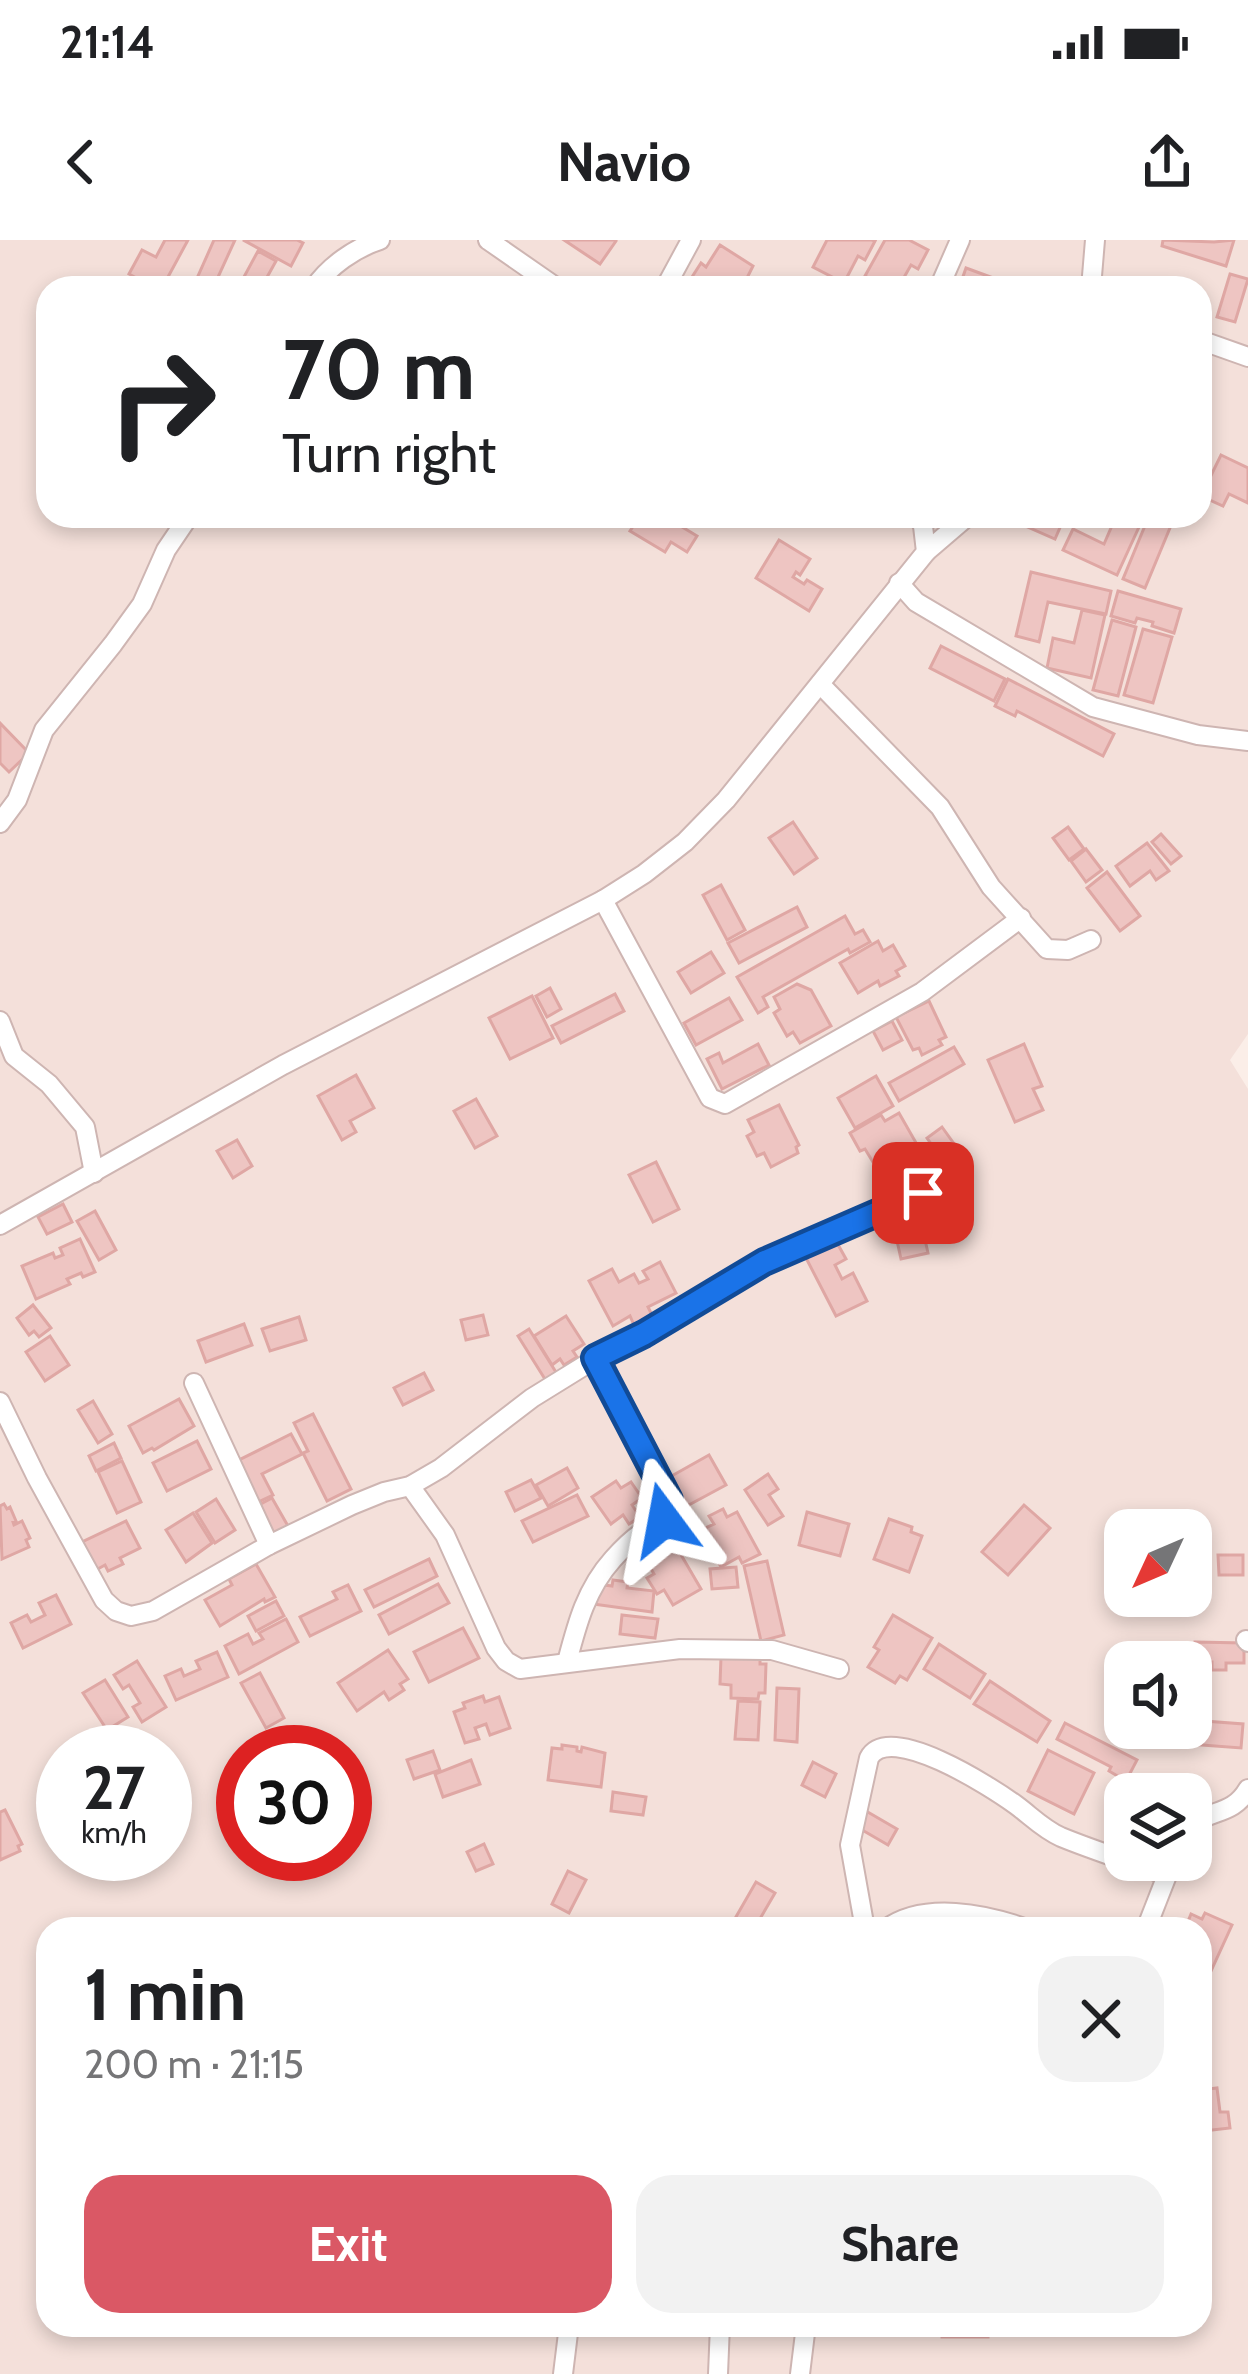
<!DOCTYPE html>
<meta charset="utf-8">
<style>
body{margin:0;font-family:Cabin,sans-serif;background:#f2f2f2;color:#202124;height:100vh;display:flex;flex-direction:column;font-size:45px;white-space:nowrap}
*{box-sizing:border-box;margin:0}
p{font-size:39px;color:#757577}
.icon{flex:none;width:66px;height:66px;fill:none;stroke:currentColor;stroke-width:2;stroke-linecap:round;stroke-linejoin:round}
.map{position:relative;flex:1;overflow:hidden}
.side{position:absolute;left:36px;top:1677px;width:1176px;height:420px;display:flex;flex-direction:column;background:#fff;border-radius:36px;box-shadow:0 6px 18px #0003}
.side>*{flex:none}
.banner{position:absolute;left:36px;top:36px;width:1176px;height:252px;border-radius:36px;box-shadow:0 6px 18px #0003;background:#fff;color:#202124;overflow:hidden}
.needle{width:78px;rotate:226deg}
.buttons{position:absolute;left:1104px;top:1269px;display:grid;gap:24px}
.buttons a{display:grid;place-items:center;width:108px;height:108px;border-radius:24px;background:#fff;box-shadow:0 6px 18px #0003;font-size:60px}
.speed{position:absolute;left:36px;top:1485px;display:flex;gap:24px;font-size:60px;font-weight:700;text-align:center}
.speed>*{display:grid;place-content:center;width:156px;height:156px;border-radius:50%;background:#fff;box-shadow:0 6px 18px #0003;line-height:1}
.speed small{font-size:30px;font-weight:400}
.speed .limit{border:18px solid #d22;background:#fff;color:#111}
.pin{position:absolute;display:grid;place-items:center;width:102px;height:102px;color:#fff;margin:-51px;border-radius:24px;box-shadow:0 6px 18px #0006}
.me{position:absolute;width:132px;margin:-66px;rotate:347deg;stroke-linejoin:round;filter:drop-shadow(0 0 9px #0008)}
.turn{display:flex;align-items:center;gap:42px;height:252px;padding:0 48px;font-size:54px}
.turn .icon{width:156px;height:156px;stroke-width:2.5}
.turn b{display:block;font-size:84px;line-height:102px}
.round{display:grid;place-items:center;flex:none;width:126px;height:126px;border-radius:36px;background:#f2f2f2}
.headline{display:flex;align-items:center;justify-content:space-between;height:204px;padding:0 48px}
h1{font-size:72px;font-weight:700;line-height:90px}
.primary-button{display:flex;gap:24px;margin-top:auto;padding:24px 48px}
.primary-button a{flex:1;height:138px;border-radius:36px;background:#da5865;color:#fff;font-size:48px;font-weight:700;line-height:138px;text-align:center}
.primary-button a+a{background:#f2f2f2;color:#202124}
.status{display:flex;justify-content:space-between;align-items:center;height:84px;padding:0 60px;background:#fff;direction:ltr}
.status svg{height:33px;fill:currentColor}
header{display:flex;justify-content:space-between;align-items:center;height:156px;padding:0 48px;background:#fff;font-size:54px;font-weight:700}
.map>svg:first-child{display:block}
.residential{fill:#f4e0da;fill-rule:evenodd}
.building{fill:#eec5c2;stroke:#dfa7a4;stroke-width:3}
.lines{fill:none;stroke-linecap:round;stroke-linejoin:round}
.minor-casing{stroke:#ceb5b2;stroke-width:22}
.minor{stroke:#fff;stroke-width:18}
.route-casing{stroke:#114b97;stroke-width:30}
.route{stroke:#1a73e8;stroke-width:21}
</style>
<div class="status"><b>21:14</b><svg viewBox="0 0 49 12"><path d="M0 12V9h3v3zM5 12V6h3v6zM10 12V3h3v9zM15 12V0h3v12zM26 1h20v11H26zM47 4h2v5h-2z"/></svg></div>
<header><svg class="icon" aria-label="back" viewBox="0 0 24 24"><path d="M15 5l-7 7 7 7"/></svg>Navio<svg class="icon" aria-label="share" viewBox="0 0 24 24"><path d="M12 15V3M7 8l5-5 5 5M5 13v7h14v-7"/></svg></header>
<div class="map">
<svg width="1248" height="2134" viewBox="0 0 1248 2134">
<rect width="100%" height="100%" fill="#fbeee8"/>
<path class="residential" d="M0,0H1248V794L1230,820L1248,849V2134H0ZM48,48H1200V276H48ZM1125,1290H1191V1356H1125ZM1125,1422H1191V1488H1125ZM63,1512H165V1614H63ZM243,1512H345V1614H243ZM1125,1554H1191V1620H1125ZM48,1689H1200V2085H48Z"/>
<g class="building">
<path d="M165,0H188L162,48H155L129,34L142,10L156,17Z"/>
<path d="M214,0H235L218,37L222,39L218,48H200L194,45Z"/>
<path d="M243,0H297L303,3L291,26Z"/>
<path d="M564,0H615L616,1L600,24Z"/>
<path d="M827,0H872L875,1L865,20L858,16L844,43L813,27Z"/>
<path d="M885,0H909L928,10L918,29L911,25L898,48H887L865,36Z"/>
<path d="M1163,0L1214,2L1234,0L1226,26L1162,6Z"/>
<path d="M720,5L753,26L742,48H709L692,37L701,23L706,27Z"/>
<path d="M258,11L276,21L261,48H238Z"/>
<path d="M966,28L1007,43L1006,48H959Z"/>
<path d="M1230,34L1248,39L1235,82L1217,77Z"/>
<path d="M1221,215L1248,228V263L1229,254L1223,266L1201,256Z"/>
<path d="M640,276L652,281L655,276H664L697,296L687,312L671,302L665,312L630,291Z"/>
<path d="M1016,276H1065L1055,299L1014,281Z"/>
<path d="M1096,276H1144L1117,335L1063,310L1073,289L1104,304L1114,281Z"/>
<path d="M1149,276H1157L1172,283L1145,348L1123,339Z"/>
<path d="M779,300L810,319L800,335L796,332L793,337L804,344L807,340L822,349L809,371L756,338Z"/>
<path d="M1031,332L1111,351L1106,374L1048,362L1039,402L1016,396Z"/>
<path d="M1118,351L1181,369L1174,393L1152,386L1153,382L1137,378L1135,383L1111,376Z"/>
<path d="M1082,370L1105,375L1091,438L1047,428L1053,398L1074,403Z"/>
<path d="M1112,380L1136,387L1118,456L1093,450Z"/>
<path d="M1143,389L1172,397L1153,463L1124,455Z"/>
<path d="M941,406L1005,439L994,461L930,428Z"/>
<path d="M1008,439L1114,494L1103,516L1017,471L1015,476L995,466Z"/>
<path d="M0,483L29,513L9,532L0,523Z"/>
<path d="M793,582L817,618L794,634L769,598Z"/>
<path d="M1068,587L1084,609L1069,620L1053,598Z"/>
<path d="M1161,594L1181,616L1171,624L1152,602Z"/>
<path d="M1147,603L1169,631L1156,640L1150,631L1130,646L1116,626Z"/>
<path d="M1086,609L1102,630L1086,642L1071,621Z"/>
<path d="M1107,632L1140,676L1120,691L1087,648Z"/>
<path d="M721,645L745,690L727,700L703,655Z"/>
<path d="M797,667L807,687L739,723L728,703Z"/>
<path d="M845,676L855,694L863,690L870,702L850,713L848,709L763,757L768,767L758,773L737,737Z"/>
<path d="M878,701L883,711L893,705L905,726L896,731L899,736L880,746L878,741L858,753L840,723Z"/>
<path d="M711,712L724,733L691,753L678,732Z"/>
<path d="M797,744L811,750L831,786L800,803L793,792L787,796L774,773L780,769L774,757Z"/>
<path d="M550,748L561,769L547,777L536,756Z"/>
<path d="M615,754L624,771L561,803L552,786Z"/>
<path d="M532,756L553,798L510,819L489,778Z"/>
<path d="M729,758L742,780L696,805L684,783Z"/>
<path d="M929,761L946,797L939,800L942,805L922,815L919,808L913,810L896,777Z"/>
<path d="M892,781L902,800L883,810L873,791Z"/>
<path d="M758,804L769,825L722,849L707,819L719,813L723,823Z"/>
<path d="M1024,804L1042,846L1033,849L1043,870L1015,882L988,820Z"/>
<path d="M954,807L964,824L899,861L889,843Z"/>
<path d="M356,835L374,868L350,881L356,892L342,900L318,856Z"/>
<path d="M876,836L893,866L855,888L838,858Z"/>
<path d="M476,859L497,896L475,908L454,871Z"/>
<path d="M779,865L799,905L796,907L798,913L771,927L764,913L757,916L747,896L754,892L748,880Z"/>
<path d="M899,873L923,915L919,917L921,921L893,936L885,922L876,927L865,909L860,911L850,893L881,875L885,881Z"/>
<path d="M942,887L970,926L955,937L927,898Z"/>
<path d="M237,900L252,926L233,938L217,911Z"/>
<path d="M656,922L679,969L653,982L629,935Z"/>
<path d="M63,964L72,982L47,994L38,977Z"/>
<path d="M95,971L116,1010L99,1020L77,981Z"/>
<path d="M921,982L928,1013L901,1019L894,987Z"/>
<path d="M80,999L95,1032L83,1037L81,1033L67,1039L70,1044L36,1059L22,1026L53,1013L55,1018L63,1015L60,1008Z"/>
<path d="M836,1001L846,1019L835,1025L842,1039L853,1033L867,1061L836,1076L805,1016Z"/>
<path d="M660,1022L676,1053L648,1067L652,1075L634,1085L630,1076L613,1086L589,1041L612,1029L619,1042L634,1034L639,1043L648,1039L643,1031Z"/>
<path d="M33,1065L51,1088L39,1097L34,1091L29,1095L17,1078Z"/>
<path d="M483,1075L488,1095L466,1100L461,1080Z"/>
<path d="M566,1076L584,1104L573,1111L577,1117L564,1125L560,1119L552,1125L534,1096Z"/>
<path d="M299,1077L306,1100L270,1111L262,1089Z"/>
<path d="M244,1084L252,1105L206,1122L198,1101Z"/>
<path d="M529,1089L559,1137L548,1144L518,1096Z"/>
<path d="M50,1096L69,1125L45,1141L26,1112Z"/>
<path d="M424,1133L433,1150L403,1165L394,1148Z"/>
<path d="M179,1159L194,1186L154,1210L152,1208L143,1213L129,1186Z"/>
<path d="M93,1161L112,1194L98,1203L78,1170Z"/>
<path d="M313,1174L351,1249L327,1261L303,1213L308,1211L294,1183Z"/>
<path d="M291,1194L302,1214L262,1234L273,1255L256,1263L235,1222Z"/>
<path d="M197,1201L211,1229L167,1251L153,1223Z"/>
<path d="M114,1203L121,1218L96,1231L89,1216Z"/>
<path d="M709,1215L726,1245L685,1267L668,1238Z"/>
<path d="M122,1221L141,1262L117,1273L98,1232Z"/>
<path d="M567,1228L578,1248L548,1266L536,1245Z"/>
<path d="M768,1234L778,1249L769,1255L783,1276L768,1285L745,1250Z"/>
<path d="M531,1240L541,1258L515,1271L506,1252Z"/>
<path d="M616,1241L621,1248L631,1242L642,1258L632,1265L640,1277L629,1284L623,1275L611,1284L592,1257Z"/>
<path d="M577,1255L588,1276L533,1302L522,1281Z"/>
<path d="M272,1258L288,1286L272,1294L257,1266Z"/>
<path d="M216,1259L235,1290L215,1303L196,1272Z"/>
<path d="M4,1264L7,1269L10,1267L16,1281L13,1282L14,1285L22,1281L30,1298L26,1300L29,1307L2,1319L0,1266Z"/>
<path d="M1024,1265L1050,1288L1008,1335L982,1312Z"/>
<path d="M723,1269L727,1277L737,1272L760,1314L742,1323L739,1317L721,1327L701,1290L714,1284L709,1276Z"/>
<path d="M807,1272L849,1284L840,1316L799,1305Z"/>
<path d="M193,1273L212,1303L186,1322L166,1290Z"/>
<path d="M889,1279L912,1287L911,1292L922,1296L909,1332L874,1319Z"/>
<path d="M126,1281L140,1308L120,1318L123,1324L108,1331L105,1325L96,1330L82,1302Z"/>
<path d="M670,1296L701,1349L673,1365L664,1350L657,1354L647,1338L654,1334L642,1313Z"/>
<path d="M1218,1315H1243V1335H1219Z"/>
<path d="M429,1319L437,1336L374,1367L365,1350Z"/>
<path d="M767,1321L784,1395L761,1401L744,1326Z"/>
<path d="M256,1324L275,1357L265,1362L264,1359L220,1386L205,1360L232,1345L229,1339Z"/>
<path d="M736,1327L738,1347L712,1349L710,1329Z"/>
<path d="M613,1340L628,1342L627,1348L654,1351L652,1372L593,1364L596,1344L612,1346Z"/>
<path d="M438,1344L449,1363L389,1394L379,1375Z"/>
<path d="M348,1345L361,1371L310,1396L300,1377L337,1359L333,1352Z"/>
<path d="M56,1355L71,1384L23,1408L11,1383L27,1375L31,1382L45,1375L39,1363Z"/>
<path d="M276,1361L284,1376L256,1391L248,1376Z"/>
<path d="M622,1375L658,1379L655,1398L620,1394Z"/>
<path d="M893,1375L932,1398L907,1440L900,1436L895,1443L868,1427L879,1410L874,1407Z"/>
<path d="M286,1379L298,1402L239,1434L225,1406L248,1394L253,1404L263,1399L259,1393Z"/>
<path d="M463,1388L479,1418L429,1442L414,1412Z"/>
<path d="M1195,1402L1244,1403V1423H1226V1430H1212V1422H1195Z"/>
<path d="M939,1404L985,1434L970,1458L924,1429Z"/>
<path d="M388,1410L408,1439L400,1444L404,1450L389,1460L384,1452L357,1471L338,1443Z"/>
<path d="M217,1412L228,1437L176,1460L165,1436L181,1429L184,1436L200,1429L196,1421Z"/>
<path d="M721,1417L760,1419V1424H766L765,1453H759L758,1459L731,1458V1445L720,1444Z"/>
<path d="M137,1421L166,1467L142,1482L133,1467L140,1463L129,1445L123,1449L114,1435Z"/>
<path d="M260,1433L284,1478L266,1488L241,1443Z"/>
<path d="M105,1440L128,1477L107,1490L83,1453Z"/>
<path d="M990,1441L1050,1481L1037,1502L974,1464Z"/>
<path d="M777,1448L799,1449L797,1502L775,1500Z"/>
<path d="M483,1456L485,1462L499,1457L510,1488L490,1495L486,1484L475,1488L479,1499L465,1503L454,1472L465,1468L463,1463Z"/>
<path d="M738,1461L760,1462L758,1500L735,1499Z"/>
<path d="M1191,1480L1243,1484L1241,1508L1176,1503L1177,1488H1191Z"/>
<path d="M1065,1483L1137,1520L1126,1541L1109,1531L1111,1527L1057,1499Z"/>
<path d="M562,1505L577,1507V1511L581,1512L582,1507L605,1513L601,1547L548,1540L552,1508L562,1509Z"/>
<path d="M1048,1510L1094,1533L1074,1574L1028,1551Z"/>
<path d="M433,1511L440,1530L414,1539L407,1520Z"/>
<path d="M471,1520L480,1544L443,1557L435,1534Z"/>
<path d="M813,1522L836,1534L825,1557L802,1545Z"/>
<path d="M613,1552L646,1557L643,1575L611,1571Z"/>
<path d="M5,1570L22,1604L18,1606L20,1611L0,1620V1572Z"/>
<path d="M866,1571L897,1589L888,1605L857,1587Z"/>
<path d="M484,1604L493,1624L476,1631L467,1612Z"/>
<path d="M568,1631L586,1640L569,1673L552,1664Z"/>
<path d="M756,1642L775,1653L754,1689H729Z"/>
<path d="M1205,1673L1232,1685L1211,1731L1200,1726V1689H1185L1191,1674L1202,1679Z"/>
<path d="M1217,1848L1220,1872H1228L1230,1888L1203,1891L1200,1850Z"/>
<rect x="942" y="2085" width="46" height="12"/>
</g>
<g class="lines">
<defs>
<g id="minor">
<path d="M488,0L557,48"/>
<path d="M314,48C329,26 355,8 380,0"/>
<path d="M665,48L691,0"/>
<path d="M939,48L960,0"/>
<path d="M1091,48L1095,0"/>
<path d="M1200,100L1248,117"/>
<path d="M926,312L968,276"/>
<path d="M899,343L916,362L1093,467L1198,495L1248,501"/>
<path d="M820,444L940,567L991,647L1047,709L1068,710L1091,700"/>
<path d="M0,583L17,560L44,490L113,404L142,364L166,310L189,276"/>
<path d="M603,660L710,858L725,864L922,752L1021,678"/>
<path d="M0,781L14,816L49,844L85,887L94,933"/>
<path d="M0,985L283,825L603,660L644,634L685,602L726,560L926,312L923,286L918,276"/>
<path d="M194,1143L269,1305"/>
<path d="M0,1162L37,1238L104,1360L116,1371L131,1376L153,1371L269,1305L352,1265L384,1252L410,1246L441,1228L532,1158L595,1119L644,1094L764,1022L923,954"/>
<path d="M410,1246L445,1295L496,1408L506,1421L520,1429L680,1409L772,1410L839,1429"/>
<path d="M1246,1400L1248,1402"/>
<path d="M567,1422C577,1384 586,1349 613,1319C621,1310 631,1300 641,1293C656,1282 669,1281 669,1260L595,1119"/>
<path d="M1191,1585C1212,1569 1233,1575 1248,1549"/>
<path d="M865,1689L850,1605L869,1518C889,1481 991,1547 1016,1565C1031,1576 1043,1589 1061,1597C1095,1611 1131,1622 1166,1635"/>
<path d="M886,1689C924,1661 986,1674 1027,1689"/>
<path d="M1146,1689L1173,1620"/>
<path d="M563,2134L569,2085"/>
<path d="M718,2134L720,2085"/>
<path d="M800,2134L806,2085"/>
</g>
</defs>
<use href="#minor" class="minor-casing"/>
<use href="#minor" class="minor"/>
</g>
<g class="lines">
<defs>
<path id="route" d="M664,1280L669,1270V1260L595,1118L644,1094L764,1022L923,953"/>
</defs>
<use href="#route" class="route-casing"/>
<use href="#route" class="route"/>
</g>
</svg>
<div class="buttons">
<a><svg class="needle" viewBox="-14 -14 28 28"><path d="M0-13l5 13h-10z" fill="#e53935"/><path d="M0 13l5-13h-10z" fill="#757577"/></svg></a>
<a><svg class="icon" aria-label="sound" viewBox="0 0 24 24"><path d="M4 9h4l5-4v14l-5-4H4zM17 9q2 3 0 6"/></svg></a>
<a><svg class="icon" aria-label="layers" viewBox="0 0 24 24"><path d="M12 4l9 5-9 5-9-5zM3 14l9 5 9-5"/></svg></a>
</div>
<div class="speed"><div>27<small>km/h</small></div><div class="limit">30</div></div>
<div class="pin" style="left:923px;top:953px;background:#d93025"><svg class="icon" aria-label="arrive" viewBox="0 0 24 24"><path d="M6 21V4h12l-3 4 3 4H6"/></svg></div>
<svg class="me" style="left:664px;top:1280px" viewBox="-20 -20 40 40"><path d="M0-17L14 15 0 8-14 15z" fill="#1a73e8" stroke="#fff" stroke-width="4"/></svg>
<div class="banner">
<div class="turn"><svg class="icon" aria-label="right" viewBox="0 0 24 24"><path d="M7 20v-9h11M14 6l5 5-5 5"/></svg><div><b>70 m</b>Turn right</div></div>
</div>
<section class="side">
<div class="headline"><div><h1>1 min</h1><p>200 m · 21:15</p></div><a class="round"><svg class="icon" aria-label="close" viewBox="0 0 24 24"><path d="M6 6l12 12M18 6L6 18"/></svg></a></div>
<div class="primary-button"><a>Exit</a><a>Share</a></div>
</section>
</div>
